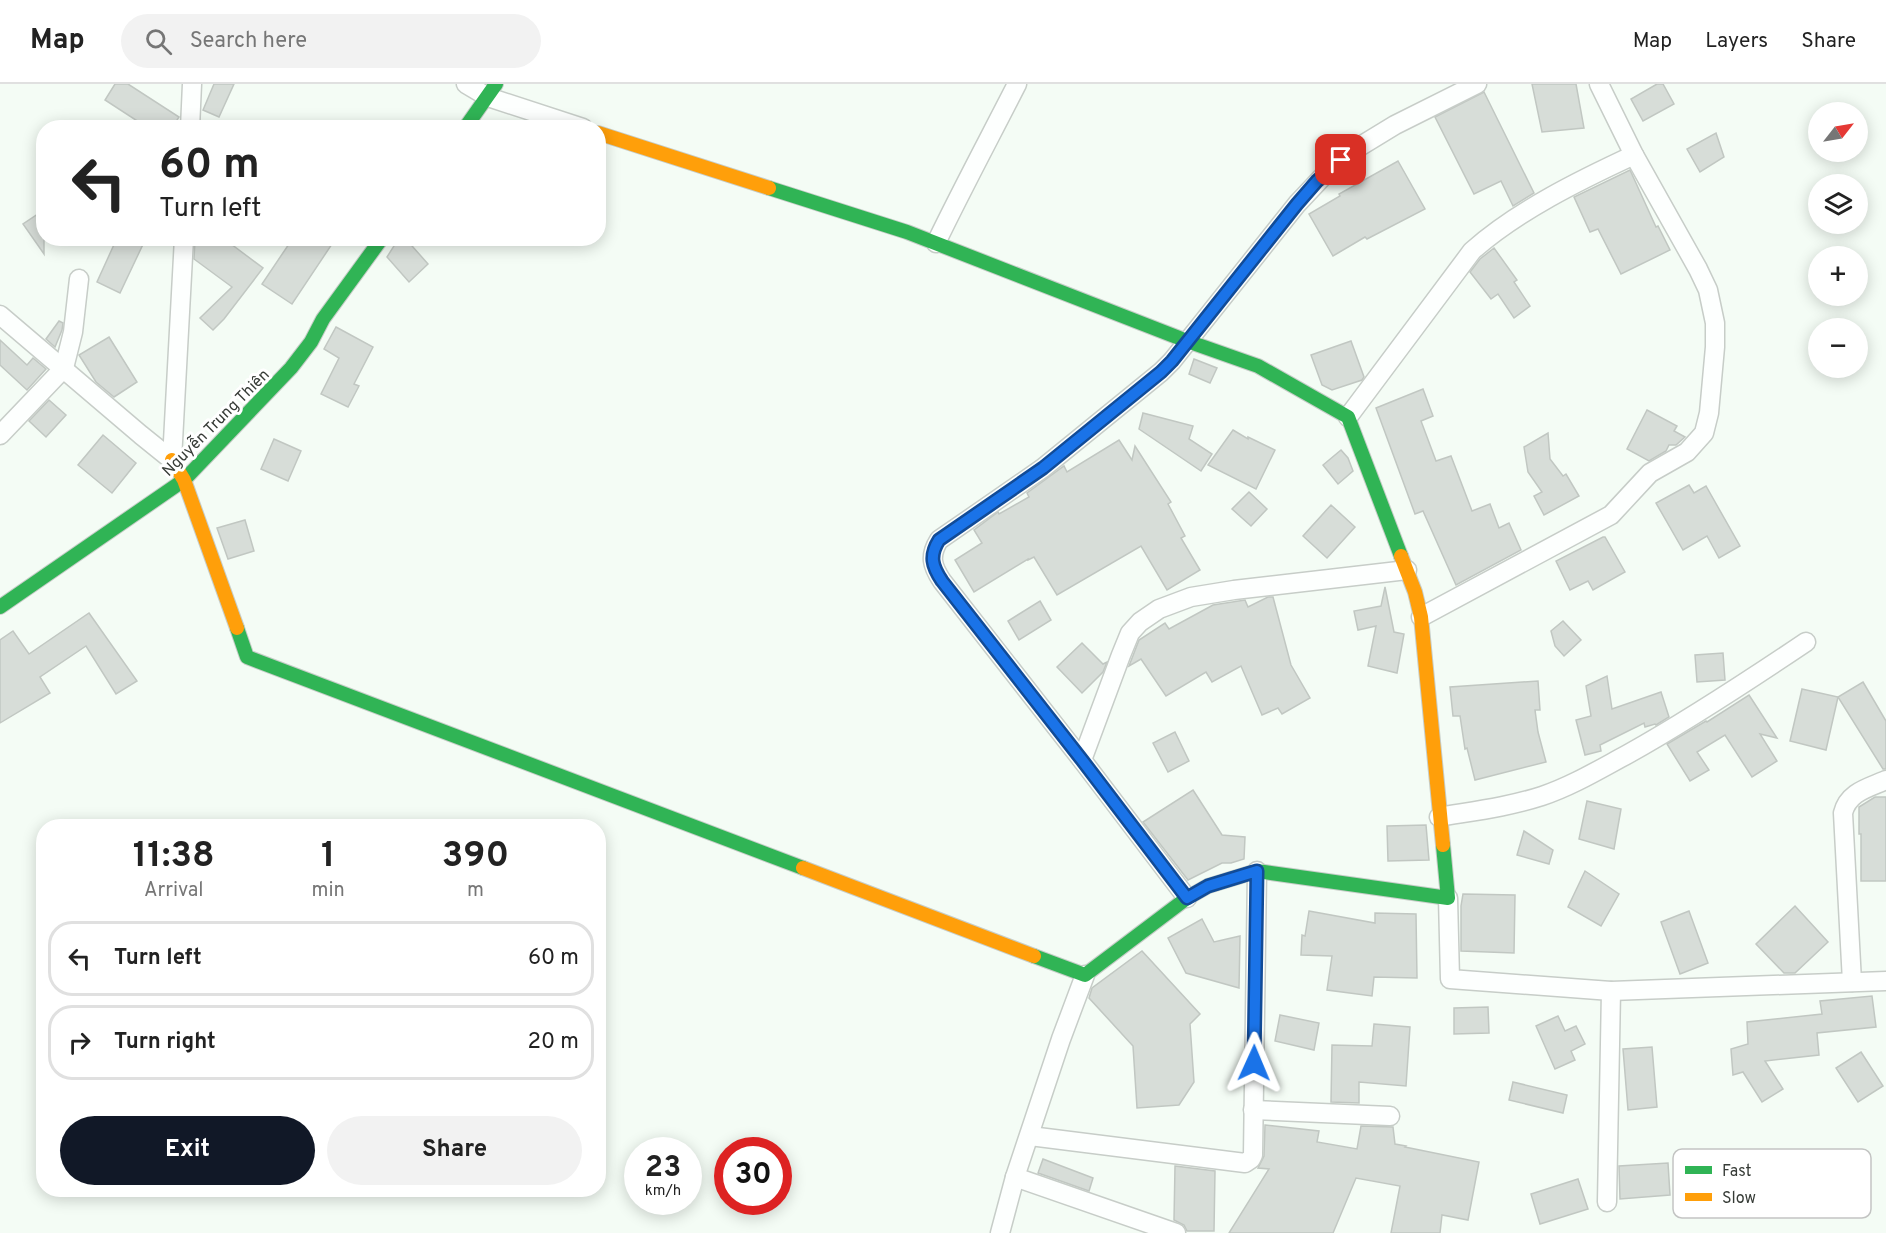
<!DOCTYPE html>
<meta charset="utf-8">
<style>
body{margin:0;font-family:Overpass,sans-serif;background:#f2f2f2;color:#222;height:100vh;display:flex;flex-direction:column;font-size:22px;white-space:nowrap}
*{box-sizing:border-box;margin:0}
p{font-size:20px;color:#767676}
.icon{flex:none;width:33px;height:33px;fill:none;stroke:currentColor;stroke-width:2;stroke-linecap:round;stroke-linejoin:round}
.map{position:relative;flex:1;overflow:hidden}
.side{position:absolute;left:36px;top:735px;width:570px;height:378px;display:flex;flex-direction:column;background:#fff;border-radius:24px;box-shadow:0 3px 15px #0003}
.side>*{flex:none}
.hud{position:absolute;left:36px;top:36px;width:570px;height:126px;border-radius:24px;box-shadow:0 3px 15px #0003;background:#fff;color:#222;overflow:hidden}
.needle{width:39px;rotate:59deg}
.controls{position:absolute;left:1808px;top:18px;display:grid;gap:12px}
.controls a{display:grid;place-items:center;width:60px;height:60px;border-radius:50%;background:#fff;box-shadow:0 3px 15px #0003;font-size:30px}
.speed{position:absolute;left:624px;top:1053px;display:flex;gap:12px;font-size:30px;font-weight:700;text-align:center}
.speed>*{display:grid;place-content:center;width:78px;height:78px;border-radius:50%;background:#fff;box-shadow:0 3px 15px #0003;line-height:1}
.speed small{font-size:15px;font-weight:400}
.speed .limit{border:9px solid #d22;background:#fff;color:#111}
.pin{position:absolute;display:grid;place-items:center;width:51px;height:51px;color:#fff;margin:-26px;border-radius:12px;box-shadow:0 3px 9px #0006}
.me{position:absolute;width:66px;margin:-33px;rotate:1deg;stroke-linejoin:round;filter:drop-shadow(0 0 4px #0008)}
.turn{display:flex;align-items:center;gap:21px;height:126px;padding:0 24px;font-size:27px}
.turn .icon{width:78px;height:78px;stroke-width:2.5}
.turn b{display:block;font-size:42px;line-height:51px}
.eta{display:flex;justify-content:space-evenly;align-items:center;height:102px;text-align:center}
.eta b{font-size:36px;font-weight:700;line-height:42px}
.button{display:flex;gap:12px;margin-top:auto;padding:12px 24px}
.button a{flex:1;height:69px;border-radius:36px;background:#111827;color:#fff;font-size:24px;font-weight:700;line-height:69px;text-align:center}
.button a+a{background:#f2f2f2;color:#222}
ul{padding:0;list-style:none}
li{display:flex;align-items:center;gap:18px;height:75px;margin:0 12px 9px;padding:0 12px;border:3px solid #e0e0e0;border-radius:24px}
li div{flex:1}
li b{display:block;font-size:22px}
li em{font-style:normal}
header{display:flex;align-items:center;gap:36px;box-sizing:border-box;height:84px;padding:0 30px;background:#fff;border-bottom:2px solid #e0e0e0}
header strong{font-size:28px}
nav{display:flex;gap:33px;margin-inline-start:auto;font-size:21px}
.search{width:420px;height:54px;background:#f2f2f2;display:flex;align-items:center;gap:15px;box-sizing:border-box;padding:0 21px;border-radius:33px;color:#767676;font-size:22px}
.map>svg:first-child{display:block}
.building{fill:#d7ddd8;stroke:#c1c7c2;stroke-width:1.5}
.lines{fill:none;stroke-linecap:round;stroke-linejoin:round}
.street-casing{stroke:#c7cdc8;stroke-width:21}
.fast-casing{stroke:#c7cdc8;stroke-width:16}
.slow-casing{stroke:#c7cdc8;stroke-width:16}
.street{stroke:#fdfffe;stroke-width:18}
.fast{stroke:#30b455;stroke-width:14}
.slow{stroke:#ff9f0a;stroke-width:14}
.route-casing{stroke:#114b97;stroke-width:15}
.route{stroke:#1a73e8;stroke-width:10}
.labels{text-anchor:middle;stroke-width:6;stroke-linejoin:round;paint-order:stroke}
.street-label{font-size:16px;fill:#373c37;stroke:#fff}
.key{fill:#fff;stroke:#c3c4c3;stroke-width:1.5}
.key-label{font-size:16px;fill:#373c37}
</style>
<header>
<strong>Map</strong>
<div class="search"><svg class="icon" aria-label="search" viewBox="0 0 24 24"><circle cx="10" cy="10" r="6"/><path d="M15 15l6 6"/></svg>Search here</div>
<nav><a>Map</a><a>Layers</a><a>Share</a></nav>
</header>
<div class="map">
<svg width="1886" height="1149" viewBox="0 0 1886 1149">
<rect width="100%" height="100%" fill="#f4fcf5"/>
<g class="building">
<path d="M115,0H128L179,33L172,44H148L105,16Z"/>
<path d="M214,0H234L219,33L203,26Z"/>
<path d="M1532,0H1576L1584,44L1542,48Z"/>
<path d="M1657,0H1663L1674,20L1643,37L1631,15Z"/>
<path d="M1484,8L1534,109L1513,122L1501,97L1474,110L1435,33Z"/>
<path d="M1716,49L1724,73L1700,88L1687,65Z"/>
<path d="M1398,77L1425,125L1367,155L1365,153L1333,172L1309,130L1340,112L1339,110Z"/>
<path d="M1630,86L1656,143L1658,142L1670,166L1621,190L1598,145L1590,148L1574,113Z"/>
<path d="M44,126V170L23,140Z"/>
<path d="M117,154H146L120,209L97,198Z"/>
<path d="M197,154H223L263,184L224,235L213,246L200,234L232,203L194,175L195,157Z"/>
<path d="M293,154H336L292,220L262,200Z"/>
<path d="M397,154H405L428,180L409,198L387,173L394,162Z"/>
<path d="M1494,164L1517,196L1514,198L1530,222L1514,234L1498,210L1491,215L1470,188L1480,175Z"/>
<path d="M59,237L63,239L62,246L55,263L46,255Z"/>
<path d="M336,243L373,263L354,300L359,302L348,323L321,310L339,274L324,265Z"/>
<path d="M109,253L137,298L114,313L96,298L79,271Z"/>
<path d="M0,256L27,281L33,274L46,285L27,306L0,281Z"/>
<path d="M1351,257L1364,293L1362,296L1332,306L1322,301L1311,271Z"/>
<path d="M1194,275L1217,284L1210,299L1189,290Z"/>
<path d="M1423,305L1433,332L1421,337L1436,377L1451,372L1472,427L1490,420L1499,444L1509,439L1521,466L1456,501L1423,427L1415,430L1376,324Z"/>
<path d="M49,316L66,331L46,353L29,337Z"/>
<path d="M1647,326L1677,342L1674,347L1685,353L1676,361H1669L1666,367L1649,377L1627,365Z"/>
<path d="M1143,329L1193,342L1189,355L1212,370L1201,387L1139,345Z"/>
<path d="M1233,346L1248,355V353L1275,366L1256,405L1208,381Z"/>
<path d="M1548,349L1550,375L1563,392L1566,390L1579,412L1544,431L1534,412L1542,408L1528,388L1524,363Z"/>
<path d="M103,351L136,379L112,409L78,381Z"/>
<path d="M274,355L301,367L288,397L261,385Z"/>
<path d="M1119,356L1132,376L1135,362L1171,418L1168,420L1185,452L1181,454L1200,486L1167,506L1141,462L1057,511L1034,473L1028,476V475L974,508L955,476L982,459L974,446L998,428L999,430L1029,413L1027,409L1064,382L1067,388Z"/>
<path d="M1341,366L1348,374L1353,387L1338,400L1323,381Z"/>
<path d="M1689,401L1694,409L1706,402L1740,462L1719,474L1707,452L1683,466L1656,419Z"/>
<path d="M1249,408L1267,425L1251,442L1232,425Z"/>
<path d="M1331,421L1355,443L1327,474L1303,452Z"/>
<path d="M245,436L254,467L228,475L217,444Z"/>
<path d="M1603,453H1605L1625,488L1593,506L1588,497L1570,506L1556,477Z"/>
<path d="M1385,503L1394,548L1404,550L1397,589L1368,582L1376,542L1358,546L1354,527L1381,522Z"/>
<path d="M1268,513H1273L1291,581L1310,614L1282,630L1278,624L1262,631L1241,582L1212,598L1206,588L1166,612L1141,575L1129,582L1139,556L1165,539L1169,545L1213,521L1245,516L1248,523Z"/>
<path d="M1040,517L1051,536L1019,556L1008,537Z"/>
<path d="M89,529L137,597L116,610L86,562L40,593L50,609L0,639V556L13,547L29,570Z"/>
<path d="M1563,537L1581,556L1564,572L1555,562L1551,547Z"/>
<path d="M1082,559L1103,580L1107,578L1103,588L1082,609L1057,583Z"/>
<path d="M1723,569L1725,596L1697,598L1695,571Z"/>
<path d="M1607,592L1612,625L1661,608L1669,633L1656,641L1655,640L1645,643L1644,639L1600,661L1601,667L1585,671L1576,636L1591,632L1586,602Z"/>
<path d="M1538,597L1540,626H1535L1538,648L1546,678L1475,696L1467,664L1465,665L1460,632H1453L1450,603Z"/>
<path d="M1863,598L1886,637V685H1883L1838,613Z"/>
<path d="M1802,605L1838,613L1826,666L1790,657Z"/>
<path d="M1749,611L1777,654L1760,650L1777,677L1752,693L1725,651L1697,668L1709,686L1690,697L1667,660L1706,637L1707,638Z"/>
<path d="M1175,648L1189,677L1168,688L1153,659Z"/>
<path d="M1193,706L1222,751L1245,753L1244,775L1231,779H1222L1188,796L1143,738Z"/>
<path d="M1875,713H1886V797H1861V750H1859V723Z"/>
<path d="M1587,717L1621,725L1614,765L1579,755Z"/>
<path d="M1426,741L1429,776L1388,777L1387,742Z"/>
<path d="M1524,747L1553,766L1549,780L1517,771Z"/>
<path d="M1585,787L1619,810L1601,842L1568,823Z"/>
<path d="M1463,810L1515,811L1514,869L1461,867V822Z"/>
<path d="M1795,822L1828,858L1795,889H1784L1756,860Z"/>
<path d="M1309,827L1375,839V829L1416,830L1417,894L1374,893L1372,912L1327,906L1332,872L1301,871L1302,851L1305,852Z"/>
<path d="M1689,827L1708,879L1680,890L1661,838Z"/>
<path d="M1202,835L1214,858L1240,852L1239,904L1186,889L1168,854Z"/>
<path d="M1142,867L1200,930L1190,940L1194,998L1179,1021L1137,1024L1133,962L1089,914L1092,904Z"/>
<path d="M1872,912L1876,943L1817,949L1819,971L1765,977L1783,1005L1762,1018L1743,988L1733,991L1731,965L1748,960L1747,938L1822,930L1820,917Z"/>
<path d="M1488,923L1489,949L1454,950V924Z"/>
<path d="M1280,931L1319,939L1314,966L1275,957Z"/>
<path d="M1558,932L1565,947L1576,942L1585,960L1571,967L1575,976L1555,985L1536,942Z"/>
<path d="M1374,940L1410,943L1406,1002L1359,998V1019L1331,1018L1332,961L1372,962Z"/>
<path d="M1652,963L1657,1023L1628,1026L1623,965Z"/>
<path d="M1861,968L1883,1002L1858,1018L1836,984Z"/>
<path d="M1513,998L1567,1011L1563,1029L1509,1016Z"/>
<path d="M1265,1041L1319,1047L1317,1058L1357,1065L1361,1042L1393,1043L1395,1060L1406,1062L1405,1063L1479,1078L1468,1136L1442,1131L1440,1149H1391L1400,1102L1356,1094L1333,1149H1229L1269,1085L1258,1084L1264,1072Z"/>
<path d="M1043,1075L1093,1094L1089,1107L1038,1089Z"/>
<path d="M1668,1079L1670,1111L1620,1115L1619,1082Z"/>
<path d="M1175,1082L1215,1087L1214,1147H1187L1184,1141L1174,1136Z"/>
<path d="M1578,1095L1588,1125L1540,1140L1531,1110Z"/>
</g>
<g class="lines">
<defs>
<g id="street">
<path d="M466,0L488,13L583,44"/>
<path d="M190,44L192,0"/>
<path d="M936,159C962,105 990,53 1017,0"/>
<path d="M0,231L141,351L172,376L184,154"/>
<path d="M1348,333L1472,167C1517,127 1580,96 1634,71"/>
<path d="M0,351L64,284L73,248L79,195"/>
<path d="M1421,533L1611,431L1650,389L1687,368L1704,349L1709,329L1715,263V239L1708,206L1698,185L1634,71L1599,0"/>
<path d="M1082,676L1121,571L1130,549L1140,538L1159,525L1191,513L1234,506L1407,486"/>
<path d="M1439,733C1474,727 1508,723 1542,712C1572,702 1600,685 1628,670C1689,636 1748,597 1806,558"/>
<path d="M1187,814L1082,676L942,497C932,482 929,472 939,456L1043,384L1161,288L1172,277L1297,120L1329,86L1354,66L1395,41L1477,0"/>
<path d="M1448,814L1450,895L1611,907L1886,897"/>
<path d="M1852,898L1843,729C1848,708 1868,704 1886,696"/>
<path d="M1253,1026L1390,1032"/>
<path d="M1030,1052L1245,1079L1251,1075L1253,1071L1257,787"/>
<path d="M1015,1093L1176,1149"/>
<path d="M1607,1118L1611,907"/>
<path d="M1000,1149L1015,1093L1061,955L1085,891"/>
</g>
<g id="fast">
<path d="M465,44L496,0"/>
<path d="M769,104L907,148L1187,257L1258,282L1348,333L1401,472"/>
<path d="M0,523L184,396L291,284L311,258L323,235L382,154"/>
<path d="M237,544L247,573L803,784"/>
<path d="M1034,872L1085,891L1187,814L1208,802L1257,787L1448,814L1443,761"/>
</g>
<g id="slow">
<path d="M598,49L769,104"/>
<path d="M172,376L184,396L237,544"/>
<path d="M1401,472L1415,508L1421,533L1443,761"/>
<path d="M803,784L1034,872"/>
</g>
</defs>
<use href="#street" class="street-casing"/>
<use href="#fast" class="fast-casing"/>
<use href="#slow" class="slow-casing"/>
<use href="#street" class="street"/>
<use href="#fast" class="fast"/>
<use href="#slow" class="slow"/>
</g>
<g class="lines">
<defs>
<path id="route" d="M1254,979L1257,787L1208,802L1187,814L1082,676L942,497C932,482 929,472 939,456L1043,384L1161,288L1172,277L1297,120L1317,97L1341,76"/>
</defs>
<use href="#route" class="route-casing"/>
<use href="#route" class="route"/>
</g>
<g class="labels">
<g class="street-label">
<text transform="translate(215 338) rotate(-45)" y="6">Nguyễn Trung Thiên</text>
</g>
</g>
<rect x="1673" y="1065" width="198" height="69" rx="9" class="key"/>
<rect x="1685" y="1082" width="27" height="8" fill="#30b455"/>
<rect x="1685" y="1109" width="27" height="8" fill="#ff9f0a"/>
<g class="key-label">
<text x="1722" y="1092">Fast</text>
<text x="1722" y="1119">Slow</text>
</g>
</svg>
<div class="controls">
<a><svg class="needle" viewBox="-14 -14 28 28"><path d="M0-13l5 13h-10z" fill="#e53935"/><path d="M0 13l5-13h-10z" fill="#767676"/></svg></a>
<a><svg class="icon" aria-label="layers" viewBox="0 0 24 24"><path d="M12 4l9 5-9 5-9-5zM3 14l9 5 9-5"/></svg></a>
<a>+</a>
<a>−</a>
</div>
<div class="speed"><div>23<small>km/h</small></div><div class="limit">30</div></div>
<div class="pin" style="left:1341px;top:76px;background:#d93025"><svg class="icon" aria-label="arrive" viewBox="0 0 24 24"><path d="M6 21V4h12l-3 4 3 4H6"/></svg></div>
<svg class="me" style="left:1254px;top:979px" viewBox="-20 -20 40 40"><path d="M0-17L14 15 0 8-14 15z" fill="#1a73e8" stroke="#fff" stroke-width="4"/></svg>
<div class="hud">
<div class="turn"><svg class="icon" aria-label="left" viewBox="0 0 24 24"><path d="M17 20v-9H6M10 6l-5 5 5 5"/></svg><div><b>60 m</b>Turn left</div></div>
</div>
<section class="side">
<div class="eta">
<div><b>11:38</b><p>Arrival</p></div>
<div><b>1</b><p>min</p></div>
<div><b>390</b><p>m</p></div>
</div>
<ul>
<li><svg class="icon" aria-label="left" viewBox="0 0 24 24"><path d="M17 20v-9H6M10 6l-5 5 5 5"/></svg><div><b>Turn left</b></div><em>60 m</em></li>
<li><svg class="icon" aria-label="right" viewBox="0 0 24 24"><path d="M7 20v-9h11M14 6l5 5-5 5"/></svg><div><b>Turn right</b></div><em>20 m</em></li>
</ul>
<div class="button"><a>Exit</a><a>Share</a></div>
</section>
</div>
